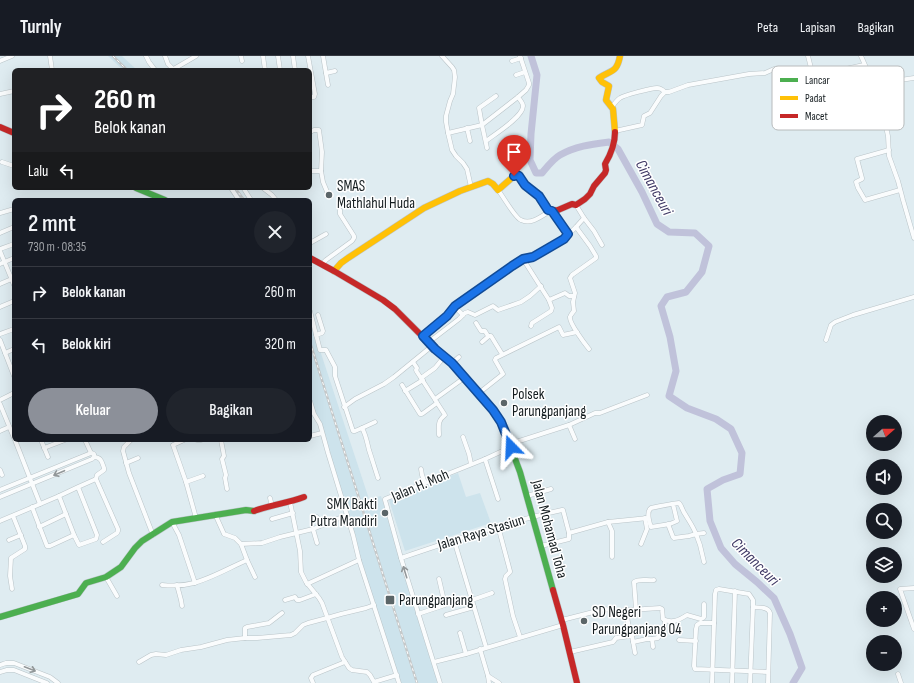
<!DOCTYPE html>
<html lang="id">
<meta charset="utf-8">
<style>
body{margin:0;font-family:"Sofia Sans Condensed",sans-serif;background:#20242c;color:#f1f3f6;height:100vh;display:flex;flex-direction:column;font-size:15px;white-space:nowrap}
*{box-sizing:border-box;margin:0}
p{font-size:13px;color:#9ea1a6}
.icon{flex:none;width:22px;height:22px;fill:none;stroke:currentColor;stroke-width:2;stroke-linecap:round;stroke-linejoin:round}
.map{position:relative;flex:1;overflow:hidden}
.side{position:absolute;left:12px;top:142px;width:300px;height:244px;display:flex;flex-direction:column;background:#171b24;border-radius:6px;box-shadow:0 4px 16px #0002}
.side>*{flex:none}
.hud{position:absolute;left:12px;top:12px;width:300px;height:122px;border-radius:6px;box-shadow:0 4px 16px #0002;background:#202124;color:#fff;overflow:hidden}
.needle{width:26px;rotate:69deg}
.tools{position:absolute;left:866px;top:359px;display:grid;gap:8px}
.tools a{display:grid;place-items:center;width:36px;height:36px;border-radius:50%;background:#171b24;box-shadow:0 4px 16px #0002;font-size:20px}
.pin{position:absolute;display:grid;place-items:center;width:34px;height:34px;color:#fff;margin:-41px -17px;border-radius:50% 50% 50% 0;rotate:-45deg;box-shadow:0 0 4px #0007}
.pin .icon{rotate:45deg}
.me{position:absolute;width:44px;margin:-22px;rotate:339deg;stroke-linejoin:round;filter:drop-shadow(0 0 3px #0008)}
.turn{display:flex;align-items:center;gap:14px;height:84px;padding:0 16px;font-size:18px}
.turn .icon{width:52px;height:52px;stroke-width:2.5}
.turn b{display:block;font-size:28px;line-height:34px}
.then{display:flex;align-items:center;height:38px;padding:0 16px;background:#0003;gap:8px;font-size:15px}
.round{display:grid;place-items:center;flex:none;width:42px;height:42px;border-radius:21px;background:#20242c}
.headline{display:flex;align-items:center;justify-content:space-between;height:68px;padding:0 16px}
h1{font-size:24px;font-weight:600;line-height:30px}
.action{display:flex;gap:8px;margin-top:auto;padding:8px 16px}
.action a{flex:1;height:46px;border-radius:24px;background:#8c9099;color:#fff;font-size:16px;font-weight:600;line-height:46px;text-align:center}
.action a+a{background:#20242c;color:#f1f3f6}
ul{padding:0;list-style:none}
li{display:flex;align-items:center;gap:12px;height:52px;padding:0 16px;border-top:1px solid #363941}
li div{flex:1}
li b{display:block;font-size:15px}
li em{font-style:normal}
header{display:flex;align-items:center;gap:24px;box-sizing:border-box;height:56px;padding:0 20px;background:#171b24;border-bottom:1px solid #363941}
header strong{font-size:19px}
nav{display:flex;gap:22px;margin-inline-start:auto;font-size:14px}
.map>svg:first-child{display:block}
.built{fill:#cde3ec}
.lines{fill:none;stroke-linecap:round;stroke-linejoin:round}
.river{stroke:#c0c2da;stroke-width:7}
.street-casing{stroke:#bac4c8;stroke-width:5}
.fast-casing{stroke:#bac4c8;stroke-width:7}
.slow-casing{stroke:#bac4c8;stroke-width:7}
.jam-casing{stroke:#bac4c8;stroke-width:7}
.street{stroke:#fafcfd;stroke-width:4}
.fast{stroke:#4caf50;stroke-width:6}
.slow{stroke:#ffc107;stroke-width:6}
.jam{stroke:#c62828;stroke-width:6}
.rail-casing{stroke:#c5c8c9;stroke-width:2.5}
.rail{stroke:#fff;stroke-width:1;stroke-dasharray:3;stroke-linecap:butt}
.oneway{stroke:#929799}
.route-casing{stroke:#114b97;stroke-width:10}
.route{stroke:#1a73e8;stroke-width:7}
.poi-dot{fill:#5b6568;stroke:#fff;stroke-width:1.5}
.labels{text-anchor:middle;stroke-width:3;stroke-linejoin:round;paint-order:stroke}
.poi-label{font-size:15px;fill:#141c1f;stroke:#fff;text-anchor:start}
.street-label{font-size:15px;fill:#141c1f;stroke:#fff}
.water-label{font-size:16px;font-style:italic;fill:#3f3965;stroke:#fff}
.key{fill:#fff;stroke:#b8bbbc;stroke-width:1}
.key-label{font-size:11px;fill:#141c1f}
</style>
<header>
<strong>Turnly</strong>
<nav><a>Peta</a><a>Lapisan</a><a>Bagikan</a></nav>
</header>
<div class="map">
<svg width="914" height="627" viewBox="0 0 914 627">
<rect width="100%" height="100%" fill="#dfecf1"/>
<g class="built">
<path d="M108,0H122L137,14H123Z"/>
<path d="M310,264L369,443L381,440L441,627H400L359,504L320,365L315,359L310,343Z"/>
<path d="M458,417L466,441L480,437L491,467L405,495L389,444Z"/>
</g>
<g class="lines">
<path class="river" d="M531,0L537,19L531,78L530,104L536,117H542C547,111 553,103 560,99C575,90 593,88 609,86L618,93L642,136L657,168L669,176L695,177L709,190L702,216L686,236L667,241L661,250L670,281L676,315L669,340L687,352L716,363L731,373L742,397L740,418L723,424L707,433L710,465L721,492L735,508L757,526L774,542L790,578L802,612L793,627"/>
<defs>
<g id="street">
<path d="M50,0L52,14"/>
<path d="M146,0L149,6L155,14"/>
<path d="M165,0L168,8L173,13"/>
<path d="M241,0L242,5"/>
<path d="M263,0L265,14"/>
<path d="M278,0L280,14"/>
<path d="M293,0L295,14"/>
<path d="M308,0L315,38L314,41H310"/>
<path d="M323,0L328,29"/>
<path d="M442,0L452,11L454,14L455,21L453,38L450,45L446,60V66L448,77L452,94L456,100L463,107L467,113L471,131"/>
<path d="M808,0L813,20"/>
<path d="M861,0L872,25L879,51L886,71L888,80L889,100L898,125L903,144L914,182"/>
<path d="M0,5L12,0"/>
<path d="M512,5L521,2"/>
<path d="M172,14L196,0"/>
<path d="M326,17L335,15"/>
<path d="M516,19L525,16"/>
<path d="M873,28L914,22"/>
<path d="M0,38L14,35"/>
<path d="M612,51C614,48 617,44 620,42C624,39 652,32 657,32C661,32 663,34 665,36"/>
<path d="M467,72L470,85"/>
<path d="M615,75L642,69L644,60L650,57L661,40L665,36H669L688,29L749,18L765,17L774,13L783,20L792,22L823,19L836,15L864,9"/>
<path d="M310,76L314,74H319L322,96L321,115L323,126L328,138"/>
<path d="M448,77L482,69L518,41L526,34L529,29V27L520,0"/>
<path d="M486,85C495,78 523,61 523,50C523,47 520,44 518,41"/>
<path d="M487,92L482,69L479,52L496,40"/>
<path d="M889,94L857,103L862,122V123L856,126L858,132L865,144L900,134"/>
<path d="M2,106L14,110"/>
<path d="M310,115H321"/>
<path d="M231,132L239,144"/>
<path d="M263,132L272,139L276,144"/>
<path d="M244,133L251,144"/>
<path d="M498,134C503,140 515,162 521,164C531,169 542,160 550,155"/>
<path d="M552,155L568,178"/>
<path d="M0,157L14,153"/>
<path d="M584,162L594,175L602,189"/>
<path d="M576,171L590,190L596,200V202L572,219L570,222L575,237L573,246L574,255C573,256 570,260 570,261C569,267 585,288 589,293"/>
<path d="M0,177L14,171"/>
<path d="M310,187L326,178"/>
<path d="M0,193L14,188"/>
<path d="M0,195L14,229"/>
<path d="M523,203L549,244"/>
<path d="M0,208L14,202"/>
<path d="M322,208L326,204L352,185L354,182V180L340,158V154"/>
<path d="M0,228L14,222"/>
<path d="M0,251L14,245"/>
<path d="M455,251L463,259"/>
<path d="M310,255L320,294H326L335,311V320L353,375H355L362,372C366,379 367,386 369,394C372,403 375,413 378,422"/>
<path d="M476,267L481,275H485L488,280H491L502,298"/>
<path d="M531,270L532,267L551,255L552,252L549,244L565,237L569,240H574"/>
<path d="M0,278L14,273"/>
<path d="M316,279L322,277L323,275L318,259"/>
<path d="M423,280L447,261L455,251L512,210L523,203L533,201L564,183L576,171L584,162L576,149"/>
<path d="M0,284L14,320"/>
<path d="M826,284L831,269L835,266L853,259L914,241"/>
<path d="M429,286L459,263L465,257L468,256L475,259L493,250L498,254L521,246L530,240L541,230"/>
<path d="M482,286L489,280"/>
<path d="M5,297L14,293"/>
<path d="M413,306L417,312L416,314L417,316L445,359C437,365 439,370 439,379"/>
<path d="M452,307L459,301"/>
<path d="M421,322L435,312L444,301"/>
<path d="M402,329L420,358H422L437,347"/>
<path d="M405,335L423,324"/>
<path d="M479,337L503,318L495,304L496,302L557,272L559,271L563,279L577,276"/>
<path d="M435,343L464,322"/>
<path d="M0,344L14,337"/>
<path d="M310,345L314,358L320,368L328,397L353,479L359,504L399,627"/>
<path d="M0,348L14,382"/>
<path d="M344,351L355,343L384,328L394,321L432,290"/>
<path d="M569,369L575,383"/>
<path d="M362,372L375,366"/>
<path d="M0,375L9,371"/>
<path d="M310,380L322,377"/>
<path d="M463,381L469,398L471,408"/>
<path d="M15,384L40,448"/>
<path d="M41,384L48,401"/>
<path d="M85,384L91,397"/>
<path d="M131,384L124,391L123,395L129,417L153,479"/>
<path d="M184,384L173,389L186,426L196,462"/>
<path d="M197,384H201"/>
<path d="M221,384L224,400L222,403L226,419L225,422L227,433"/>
<path d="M510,388L569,369L595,357H600L647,339"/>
<path d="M44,392L65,384"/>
<path d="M485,403L498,443"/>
<path d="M126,407L138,402"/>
<path d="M421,413L422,419L425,427"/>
<path d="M0,414L2,419"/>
<path d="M186,426L203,420"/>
<path d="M78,431L97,479L96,483L79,489L74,479L59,440L78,431L96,423"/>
<path d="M0,434L91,397L94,398V401C101,401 102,406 104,412V414L97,419L96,423L118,473V475L117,477L103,486"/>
<path d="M527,440L551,433"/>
<path d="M0,441L92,403L94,401"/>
<path d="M270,442L272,450"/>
<path d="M290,446L300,495L301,516L306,526L319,542L322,547L342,601L349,612L352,614L367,616L370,619L374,626L397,619"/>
<path d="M673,448L677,465L670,468L651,471C649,465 646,456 651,452C660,450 670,448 679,447C682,450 682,454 685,458C689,465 693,470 696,478L704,477"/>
<path d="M32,451L47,490H50L74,479"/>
<path d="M215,458L224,478L235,482L241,488L247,504L255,521"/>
<path d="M317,461L319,470"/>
<path d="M272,463L293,457"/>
<path d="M0,465L59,440"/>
<path d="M172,466L179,479L195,527"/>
<path d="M608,466L612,475V501"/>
<path d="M668,468L673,481L674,482L689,480L696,478L700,489L704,506"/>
<path d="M498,470L510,515V516L506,520L505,523L513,560L520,581"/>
<path d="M39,471L66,458"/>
<path d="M313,473L317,487"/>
<path d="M569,477L608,466L648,462"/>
<path d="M9,484L21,479"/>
<path d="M454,484L486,591"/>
<path d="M241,488L262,487L280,481L313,473L347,459"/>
<path d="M641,488L647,473L645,462"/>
<path d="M401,502C454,484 507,466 562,454H563L569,477V483L541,490"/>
<path d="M106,521L117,540"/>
<path d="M307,528L359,504"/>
<path d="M162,529C172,530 183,530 194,527C212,522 229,512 247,504"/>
<path d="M177,529L181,544L182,550"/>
<path d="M914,532L900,533L914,573"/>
<path d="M12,533L10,520L11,502L25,493V490L13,460"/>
<path d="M285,544L295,541L297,544H300L316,538"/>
<path d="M472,544L492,537"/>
<path d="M626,553L630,580H632L635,597"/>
<path d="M636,553L634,526C640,522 647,525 654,524"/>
<path d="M418,558L445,549L439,523"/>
<path d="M446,559L474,551"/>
<path d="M562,564L605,553L615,555L660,552L662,553L663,563C672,568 679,564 687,559L701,563L703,562L704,561V548"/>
<path d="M714,567H700L697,569L696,573L694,610L695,613L768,616"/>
<path d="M460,577L466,598"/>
<path d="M632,580L633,578L645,575"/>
<path d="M245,582V572L247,571L269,567L282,557"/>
<path d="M679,584L696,585"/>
<path d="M633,586L647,583H652"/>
<path d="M653,591L652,583L658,582L659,575L664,573L665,565"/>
<path d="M480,593L488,620L489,627"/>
<path d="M570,596L613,586L616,582L630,580"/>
<path d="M139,606L151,599L156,598L166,599L181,594L201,591L227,584L245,582H257L291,579L295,577L303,569L308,567L327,562L341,558L366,552L374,549"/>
<path d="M434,606L466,598L563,569"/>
<path d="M0,609L6,607H14L50,621L58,627"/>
<path d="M0,616L7,614H14L47,627"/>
<path d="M898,618L901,627"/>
<path d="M488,620L499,627"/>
<path d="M313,627L311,622L313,619L345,606"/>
<path d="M440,627L401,502L385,444V443L485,403L511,391"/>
<path d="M712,627L715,538L716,534L719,533L749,538L753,544V551C759,552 768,550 770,557L768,627"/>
<path d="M732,627L735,535"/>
<path d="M750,627L753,551"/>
</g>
<g id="fast">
<path d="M136,132L165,144"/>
<path d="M491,352L498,361L503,371L520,416L553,534"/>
<path d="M0,561L78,538L86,527L106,521L121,511L135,492L142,485L172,466L246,454L254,455"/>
</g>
<g id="slow">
<path d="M615,76L613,53L606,44L609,30L602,26L599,22C611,14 617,17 620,0"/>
<path d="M334,215L341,207L348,202L424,152L460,135L488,125L493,128L498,134L514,120H518L520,123"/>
</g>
<g id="jam">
<path d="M0,71L14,77"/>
<path d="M520,123L525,129L539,140L550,155L558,154L572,148L576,149L585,143L590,138L594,130L605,117L606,114L605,108C611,98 615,88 615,76"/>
<path d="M310,202L334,215L383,244L395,253L435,293L452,307L464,322L479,337L491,352"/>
<path d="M254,455C271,449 288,447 304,441"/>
<path d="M553,534L563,569L577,627"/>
</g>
</defs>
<use href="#street" class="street-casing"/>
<use href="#fast" class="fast-casing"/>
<use href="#slow" class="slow-casing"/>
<use href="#jam" class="jam-casing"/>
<use href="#street" class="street"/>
<use href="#fast" class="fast"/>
<use href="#slow" class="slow"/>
<use href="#jam" class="jam"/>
<defs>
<g id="rail">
<path d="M113,0L127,14"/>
<path d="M235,132L244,144"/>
<path d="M310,286L417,627"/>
</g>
</defs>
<use href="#rail" class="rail-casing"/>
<use href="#rail" class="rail"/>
</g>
<defs><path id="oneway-shaft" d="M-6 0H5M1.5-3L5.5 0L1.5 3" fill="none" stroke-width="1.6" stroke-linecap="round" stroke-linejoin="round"/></defs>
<g class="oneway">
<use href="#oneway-shaft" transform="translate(59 417) rotate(157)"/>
<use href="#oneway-shaft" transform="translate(405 516) rotate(-107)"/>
<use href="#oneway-shaft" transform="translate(30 613) rotate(21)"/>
</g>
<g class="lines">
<defs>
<path id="route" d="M511,391L501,366L493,354L452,307L435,293L423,280L447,260L455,250L512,210L523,203L533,201L564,183L568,178L552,155L548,154L539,140L525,129L519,120L517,119L514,120"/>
</defs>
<use href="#route" class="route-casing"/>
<use href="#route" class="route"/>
</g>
<g class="poi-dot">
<circle cx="329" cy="139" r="4"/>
<circle cx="504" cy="347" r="4"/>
<circle cx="385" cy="457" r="4"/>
<rect x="385" y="539" width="10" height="10" rx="2"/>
<circle cx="584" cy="565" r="4"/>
</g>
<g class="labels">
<g class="poi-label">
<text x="337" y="135">SMAS<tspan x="337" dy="17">Mathlahul Huda</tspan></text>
<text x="512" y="343">Polsek<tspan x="512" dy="17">Parungpanjang</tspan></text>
<text x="377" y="453" text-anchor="end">SMK Bakti<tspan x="377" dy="17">Putra Mandiri</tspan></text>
<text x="399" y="549">Parungpanjang</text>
<text x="592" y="561">SD Negeri<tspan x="592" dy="17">Parungpanjang 04</tspan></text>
</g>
<g class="street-label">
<text transform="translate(420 429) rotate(-23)" y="5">Jalan H. Moh</text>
<text transform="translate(550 473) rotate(75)" y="5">Jalan Mohamad Toha</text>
<text transform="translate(481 476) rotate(-17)" y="5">Jalan Raya Stasiun</text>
</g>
<g class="water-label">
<text transform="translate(655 131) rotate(61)" y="6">Cimanceuri</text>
<text transform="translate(756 505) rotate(45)" y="6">Cimanceuri</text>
</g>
</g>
<rect x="772" y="10" width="132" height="64" rx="6" class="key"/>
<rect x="780" y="22" width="18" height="4" fill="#4caf50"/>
<rect x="780" y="40" width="18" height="4" fill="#ffc107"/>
<rect x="780" y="58" width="18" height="4" fill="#c62828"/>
<g class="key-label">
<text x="805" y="28">Lancar</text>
<text x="805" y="46">Padat</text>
<text x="805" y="64">Macet</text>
</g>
</svg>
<div class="tools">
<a><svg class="needle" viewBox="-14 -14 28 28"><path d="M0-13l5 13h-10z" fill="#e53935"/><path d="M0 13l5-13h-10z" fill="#9ea1a6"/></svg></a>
<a><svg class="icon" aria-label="sound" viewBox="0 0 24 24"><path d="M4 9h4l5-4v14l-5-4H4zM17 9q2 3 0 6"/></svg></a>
<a><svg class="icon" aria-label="search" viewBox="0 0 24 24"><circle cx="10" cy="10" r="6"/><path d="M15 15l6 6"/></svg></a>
<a><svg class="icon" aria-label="layers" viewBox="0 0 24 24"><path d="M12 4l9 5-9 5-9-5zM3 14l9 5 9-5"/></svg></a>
<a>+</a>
<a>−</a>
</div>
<div class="pin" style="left:514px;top:120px;background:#d93025"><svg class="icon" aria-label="arrive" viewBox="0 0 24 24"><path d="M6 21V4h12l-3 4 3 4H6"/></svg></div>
<svg class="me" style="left:511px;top:391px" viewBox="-20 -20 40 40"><path d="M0-17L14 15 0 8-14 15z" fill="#1a73e8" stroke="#fff" stroke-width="4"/></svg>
<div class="hud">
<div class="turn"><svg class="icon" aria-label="right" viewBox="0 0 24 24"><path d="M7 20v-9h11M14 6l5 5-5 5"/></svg><div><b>260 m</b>Belok kanan</div></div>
<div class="then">Lalu<svg class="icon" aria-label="left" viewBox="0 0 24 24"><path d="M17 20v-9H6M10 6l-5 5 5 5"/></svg></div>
</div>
<section class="side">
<div class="headline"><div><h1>2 mnt</h1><p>730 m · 08:35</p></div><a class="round"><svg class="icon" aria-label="close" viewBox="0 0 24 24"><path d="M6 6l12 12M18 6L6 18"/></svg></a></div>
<ul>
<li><svg class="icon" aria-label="right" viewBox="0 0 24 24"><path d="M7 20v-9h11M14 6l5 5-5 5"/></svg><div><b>Belok kanan</b></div><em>260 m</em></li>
<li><svg class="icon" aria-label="left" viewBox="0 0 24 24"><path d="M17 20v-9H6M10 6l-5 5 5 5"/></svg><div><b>Belok kiri</b></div><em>320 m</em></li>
</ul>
<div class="action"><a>Keluar</a><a>Bagikan</a></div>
</section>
</div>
